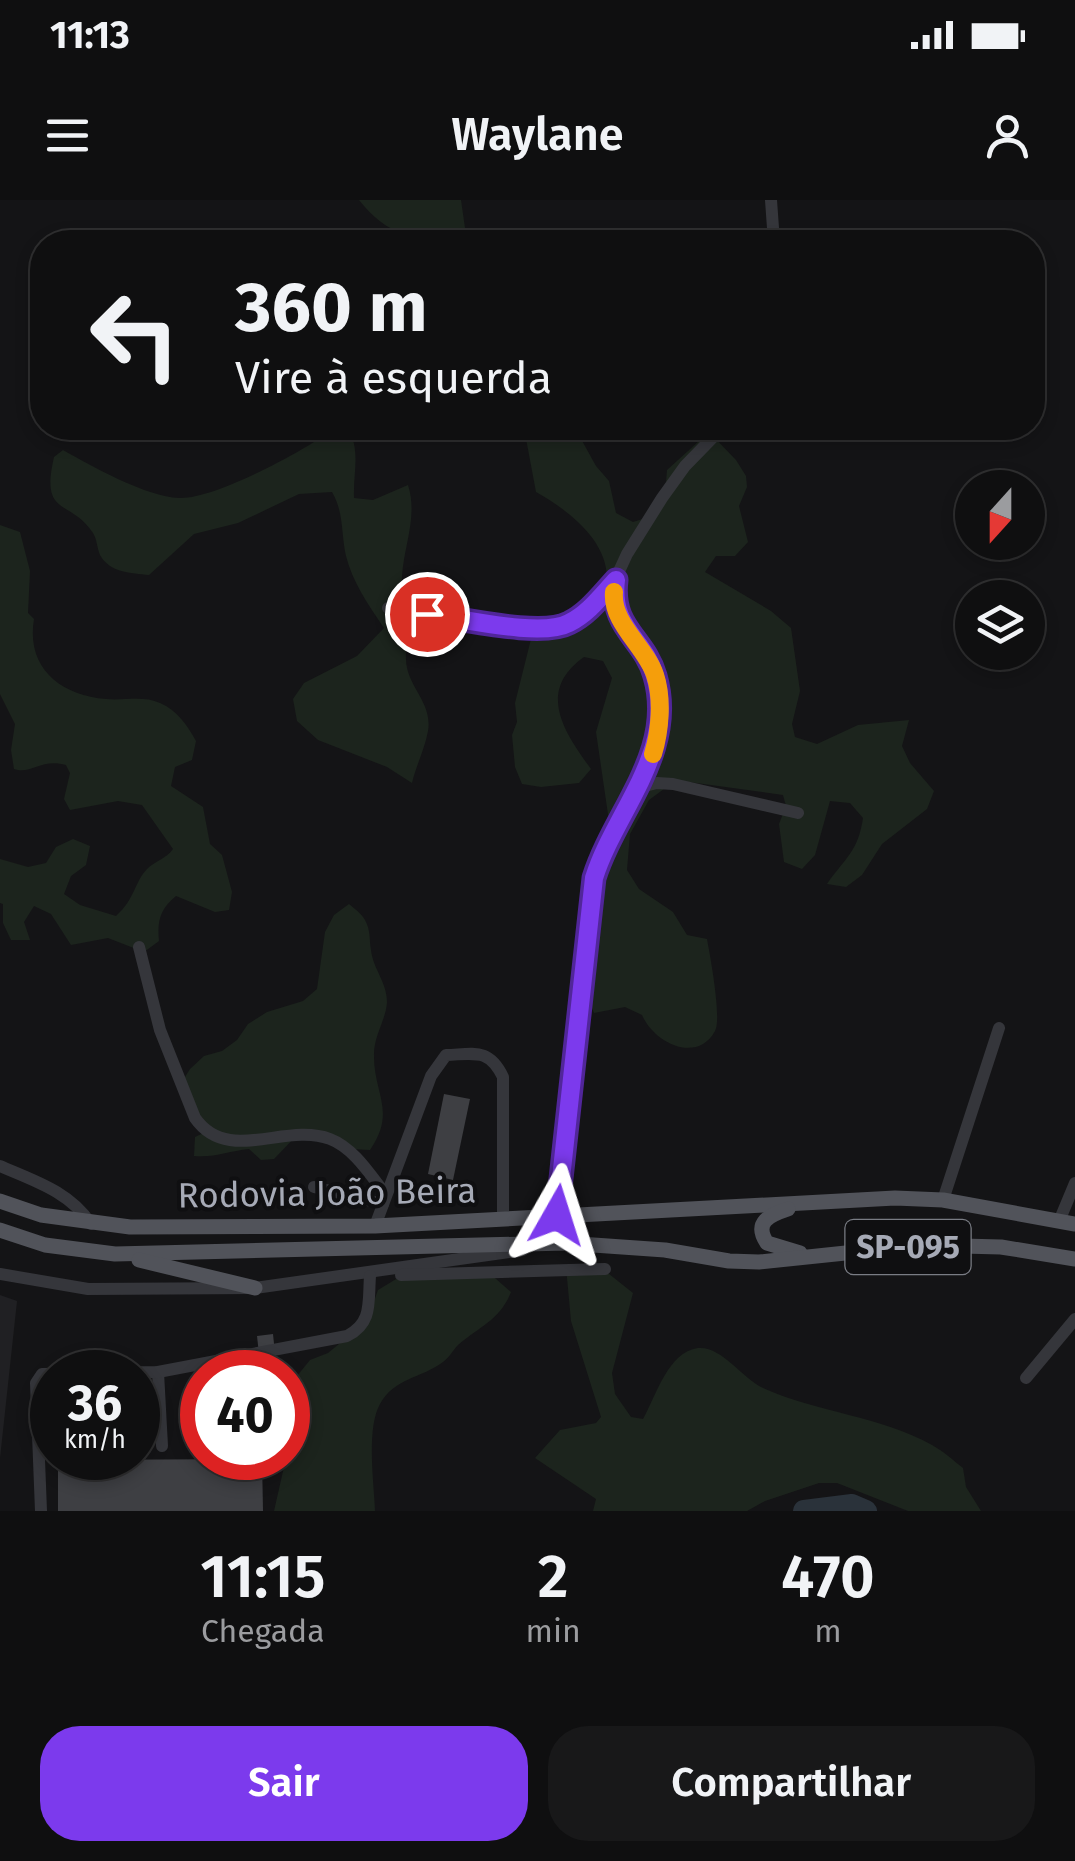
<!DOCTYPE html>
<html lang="pt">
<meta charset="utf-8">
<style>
body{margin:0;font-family:"Fira Sans",sans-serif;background:#181819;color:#f1f3f6;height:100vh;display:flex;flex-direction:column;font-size:38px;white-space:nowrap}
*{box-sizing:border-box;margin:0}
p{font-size:32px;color:#9b9c9f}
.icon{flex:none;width:55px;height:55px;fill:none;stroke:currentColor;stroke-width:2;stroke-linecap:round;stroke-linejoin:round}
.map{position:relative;height:1311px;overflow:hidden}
.details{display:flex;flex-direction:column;background:#0f0f10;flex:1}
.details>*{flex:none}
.guide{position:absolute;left:30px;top:30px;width:1015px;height:210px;border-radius:40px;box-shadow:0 5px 15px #0003,0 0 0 2px #2f2f30;background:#0f0f10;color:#f1f3f6;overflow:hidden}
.needle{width:65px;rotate:201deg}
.fabs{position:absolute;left:955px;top:270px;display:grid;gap:20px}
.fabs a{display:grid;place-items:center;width:90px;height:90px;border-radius:50%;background:#0f0f10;box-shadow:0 5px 15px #0003,0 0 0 2px #2f2f30;font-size:50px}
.speed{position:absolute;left:30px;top:1150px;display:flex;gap:20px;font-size:50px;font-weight:700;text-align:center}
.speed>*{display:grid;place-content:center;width:130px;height:130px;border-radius:50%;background:#0f0f10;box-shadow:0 5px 15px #0003,0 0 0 2px #2f2f30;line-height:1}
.speed small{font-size:25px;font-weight:400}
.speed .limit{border:15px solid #d22;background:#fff;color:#111}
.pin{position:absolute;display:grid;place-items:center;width:85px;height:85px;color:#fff;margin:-42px;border:5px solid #fff;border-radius:50%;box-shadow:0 2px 10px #0007}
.me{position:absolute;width:110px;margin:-55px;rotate:6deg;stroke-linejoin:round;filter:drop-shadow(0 0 8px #0008)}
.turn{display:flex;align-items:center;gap:35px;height:210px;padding:0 40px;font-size:45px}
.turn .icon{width:130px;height:130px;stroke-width:2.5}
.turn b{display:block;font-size:70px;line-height:85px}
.eta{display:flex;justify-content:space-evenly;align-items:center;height:170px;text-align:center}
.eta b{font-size:60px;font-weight:600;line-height:70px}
.primary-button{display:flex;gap:20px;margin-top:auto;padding:20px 40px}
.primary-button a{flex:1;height:115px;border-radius:40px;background:#7c3aed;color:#fff;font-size:40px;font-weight:600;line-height:115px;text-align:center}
.primary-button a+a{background:#181819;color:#f1f3f6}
.status{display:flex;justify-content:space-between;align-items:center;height:70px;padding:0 50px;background:#0f0f10;direction:ltr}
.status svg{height:28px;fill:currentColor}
header{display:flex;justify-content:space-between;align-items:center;height:130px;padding:0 40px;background:#0f0f10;font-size:45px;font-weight:600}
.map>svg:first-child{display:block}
.built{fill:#202023}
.green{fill:#1c241d}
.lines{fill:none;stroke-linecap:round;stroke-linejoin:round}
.river{stroke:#2a323a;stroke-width:22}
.building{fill:#3e3f43}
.minor{stroke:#35363b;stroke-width:12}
.major{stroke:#51535a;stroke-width:15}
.route-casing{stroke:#51269a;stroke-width:25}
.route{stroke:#7c3aed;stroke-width:18}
.slow{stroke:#f59e0b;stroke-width:18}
.labels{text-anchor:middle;stroke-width:8;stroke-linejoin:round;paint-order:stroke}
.shield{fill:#0f0f11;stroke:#797c84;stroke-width:2.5}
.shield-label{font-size:32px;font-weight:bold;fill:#a6aab6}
.street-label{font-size:35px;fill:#a6aab6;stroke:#0f0f11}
</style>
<div class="status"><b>11:13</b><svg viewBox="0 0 49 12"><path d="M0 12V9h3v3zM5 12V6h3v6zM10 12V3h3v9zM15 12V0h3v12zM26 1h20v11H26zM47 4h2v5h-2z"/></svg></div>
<header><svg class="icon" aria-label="menu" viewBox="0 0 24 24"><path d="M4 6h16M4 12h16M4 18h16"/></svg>Waylane<svg class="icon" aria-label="person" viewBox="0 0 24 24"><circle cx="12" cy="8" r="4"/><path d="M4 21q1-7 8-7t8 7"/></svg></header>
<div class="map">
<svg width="1075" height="1311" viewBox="0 0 1075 1311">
<rect width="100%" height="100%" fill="#141416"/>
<path class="built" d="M0,1095L17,1101L0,1258Z"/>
<g class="green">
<path d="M359,0H461L467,42C421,43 389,38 359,0Z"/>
<path d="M335,228H348C361,252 353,271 354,298L373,300L408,285C418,316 404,345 402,376C401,391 409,406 410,421C410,435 405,447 406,459C406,486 433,502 428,531C425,548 416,566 412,583L387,567L318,540L297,521L293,499L304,483L357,456L384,428C369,406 352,381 346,356C341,334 344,312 332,292L299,294L238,323L194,334L149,375C131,373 110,373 100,355C97,348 97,339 93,333C70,298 40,318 54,257L63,250C91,266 147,297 179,298C214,300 306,250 335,228Z"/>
<path d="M524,228H575L596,266L609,281L616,313L633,322L652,316L666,282L667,270L709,232L736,260L746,276L747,287L739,306L748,342L735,356H716L705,372L771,411L791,428L800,491L792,524L795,537L817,544L858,525L909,520L902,546L910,563L934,591L927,609L882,644L862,675L846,687L827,684C845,658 858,652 863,618L850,603L830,601L815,655L802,669L784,662L779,624L786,606L783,595L689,582L668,586L649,600L630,634L627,670L639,689L673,712L687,735L707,739C710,755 722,819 715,831C697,864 654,843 642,815L625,807L594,813L576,770L610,628L596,532L612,478L603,461L584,457C536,491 564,532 591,569L579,583L541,587L522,584L515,567L512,535L517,522L515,503L534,427L554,417L573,414L605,393C617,348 572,312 536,292Z"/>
<path d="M0,325L20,332L30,371L28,413L34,419C26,467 59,495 106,499C124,501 143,495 160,503C177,510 187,525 196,541L192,560L175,567L171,586L203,607L210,644L222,655L232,692L229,710L215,712L176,696C160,709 157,721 159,741L144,752L108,738L71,745L51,714L34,706L24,722L30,740H11L3,723V704L0,703V659L28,667L46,663L56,647L73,639L90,646L86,665L71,676L64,694L80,705L116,716C135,699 134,683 147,669C155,661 166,659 173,649L142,605L118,601L70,610L64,599L70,573L66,565C41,558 31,575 14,569L11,550L15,524L0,494Z"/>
<path d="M349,704C355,709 361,713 365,720C371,731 369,739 371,750C373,769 387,782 387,802C386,820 374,835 374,854C373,893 397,911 370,950L352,949C335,933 324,929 301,931L274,959L261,960L249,949C229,951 214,958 194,956L195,937L212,929L187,903L180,885L190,869L204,856L222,851L237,840L248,824L267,812L303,801L317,789L325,732L334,715Z"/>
<path d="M599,1066L633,1093L612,1173L615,1194L631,1217L643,1219C656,1196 668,1152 698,1148C722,1146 742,1178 763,1188C816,1212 880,1216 932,1245C943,1251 953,1260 963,1268L966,1287L981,1311H908L837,1283H819L765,1301L747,1311H593L596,1299L535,1258L560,1230L596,1223L601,1217L571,1121L566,1067Z"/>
<path d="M411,1070L495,1078L511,1092C500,1120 480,1126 458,1145C453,1150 449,1158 443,1162C422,1178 394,1178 380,1204C366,1229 374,1283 375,1311H274L291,1236L289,1195L297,1176L310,1160L328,1153L367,1121L378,1090Z"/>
</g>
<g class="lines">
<path class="river" d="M804,1311L852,1305L866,1311"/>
</g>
<g class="building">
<path d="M444,894L470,899L453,980L428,974Z"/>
<path d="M273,1134L277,1172H261L257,1136Z"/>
<path d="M262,1259L263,1311H58V1260Z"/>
</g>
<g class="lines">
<g class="minor">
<path d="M771,0L774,42"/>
<path d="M388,408L546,430C578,421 592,407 614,382"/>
<path d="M636,588L657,583L673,584L798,613"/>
<path d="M139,747L160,830L195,918C228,965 285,922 330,939C354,948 371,976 386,995"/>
<path d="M0,966C35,981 70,992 91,1024"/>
<path d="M314,987L383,1004"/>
<path d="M943,1000L999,828"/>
<path d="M557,1015L594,678L602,653L651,562L657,541L659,507L655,474L613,402L615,380L627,354L662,298L685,266L722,228"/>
<path d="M1060,1019L1075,983"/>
<path d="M375,1026L431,876L446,855C475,854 489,848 503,877V1018"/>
<path d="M0,1074L88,1089L255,1088L523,1050"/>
<path d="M401,1075L605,1069"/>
<path d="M158,1172L162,1246"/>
<path d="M1026,1178L1075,1119"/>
<path d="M41,1311L36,1183L42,1174L158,1172L347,1136C373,1123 368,1102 370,1076"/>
</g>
<g class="major">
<path d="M0,1001L41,1015L130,1027L375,1026L895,998L943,1000L1075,1024"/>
<path d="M788,1009C770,1015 753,1022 767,1043L800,1053"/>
<path d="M0,1030L45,1045L115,1054L565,1043L665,1050L729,1061L759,1062L922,1045L1001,1047L1075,1059"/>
<path d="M139,1060L255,1088"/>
</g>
</g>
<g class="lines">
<defs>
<path id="route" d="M427,414C461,418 541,438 569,423C588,414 602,395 616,380C610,429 644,437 655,476C677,552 615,611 594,678L557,1015"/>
</defs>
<use href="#route" class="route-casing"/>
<use href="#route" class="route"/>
<path class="slow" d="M614,392C611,423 646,447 655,475C663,499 660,531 653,554"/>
</g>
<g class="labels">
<rect class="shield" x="845.5" y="1020" width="125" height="54" rx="8"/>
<g class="shield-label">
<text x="908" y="1058">SP-095</text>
</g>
<g class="street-label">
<text transform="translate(327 993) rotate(-1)" y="12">Rodovia João Beira</text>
</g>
</g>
</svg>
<div class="fabs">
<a><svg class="needle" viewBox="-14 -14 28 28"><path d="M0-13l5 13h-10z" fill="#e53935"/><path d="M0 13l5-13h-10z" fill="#9b9c9f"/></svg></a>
<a><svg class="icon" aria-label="layers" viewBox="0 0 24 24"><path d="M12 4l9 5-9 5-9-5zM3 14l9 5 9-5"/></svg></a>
</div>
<div class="speed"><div>36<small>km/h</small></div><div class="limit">40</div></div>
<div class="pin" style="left:427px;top:414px;background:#d93025"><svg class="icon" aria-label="arrive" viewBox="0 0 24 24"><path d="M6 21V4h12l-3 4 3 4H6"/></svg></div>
<svg class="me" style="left:557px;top:1015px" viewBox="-20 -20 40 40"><path d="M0-17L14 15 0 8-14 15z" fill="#7c3aed" stroke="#fff" stroke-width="4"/></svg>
<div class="guide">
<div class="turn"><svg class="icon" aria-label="left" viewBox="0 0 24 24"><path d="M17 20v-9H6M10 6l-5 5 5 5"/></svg><div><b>360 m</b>Vire à esquerda</div></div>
</div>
</div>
<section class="details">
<div class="eta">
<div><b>11:15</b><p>Chegada</p></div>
<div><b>2</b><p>min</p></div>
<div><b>470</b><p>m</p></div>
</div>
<div class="primary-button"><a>Sair</a><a>Compartilhar</a></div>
</section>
